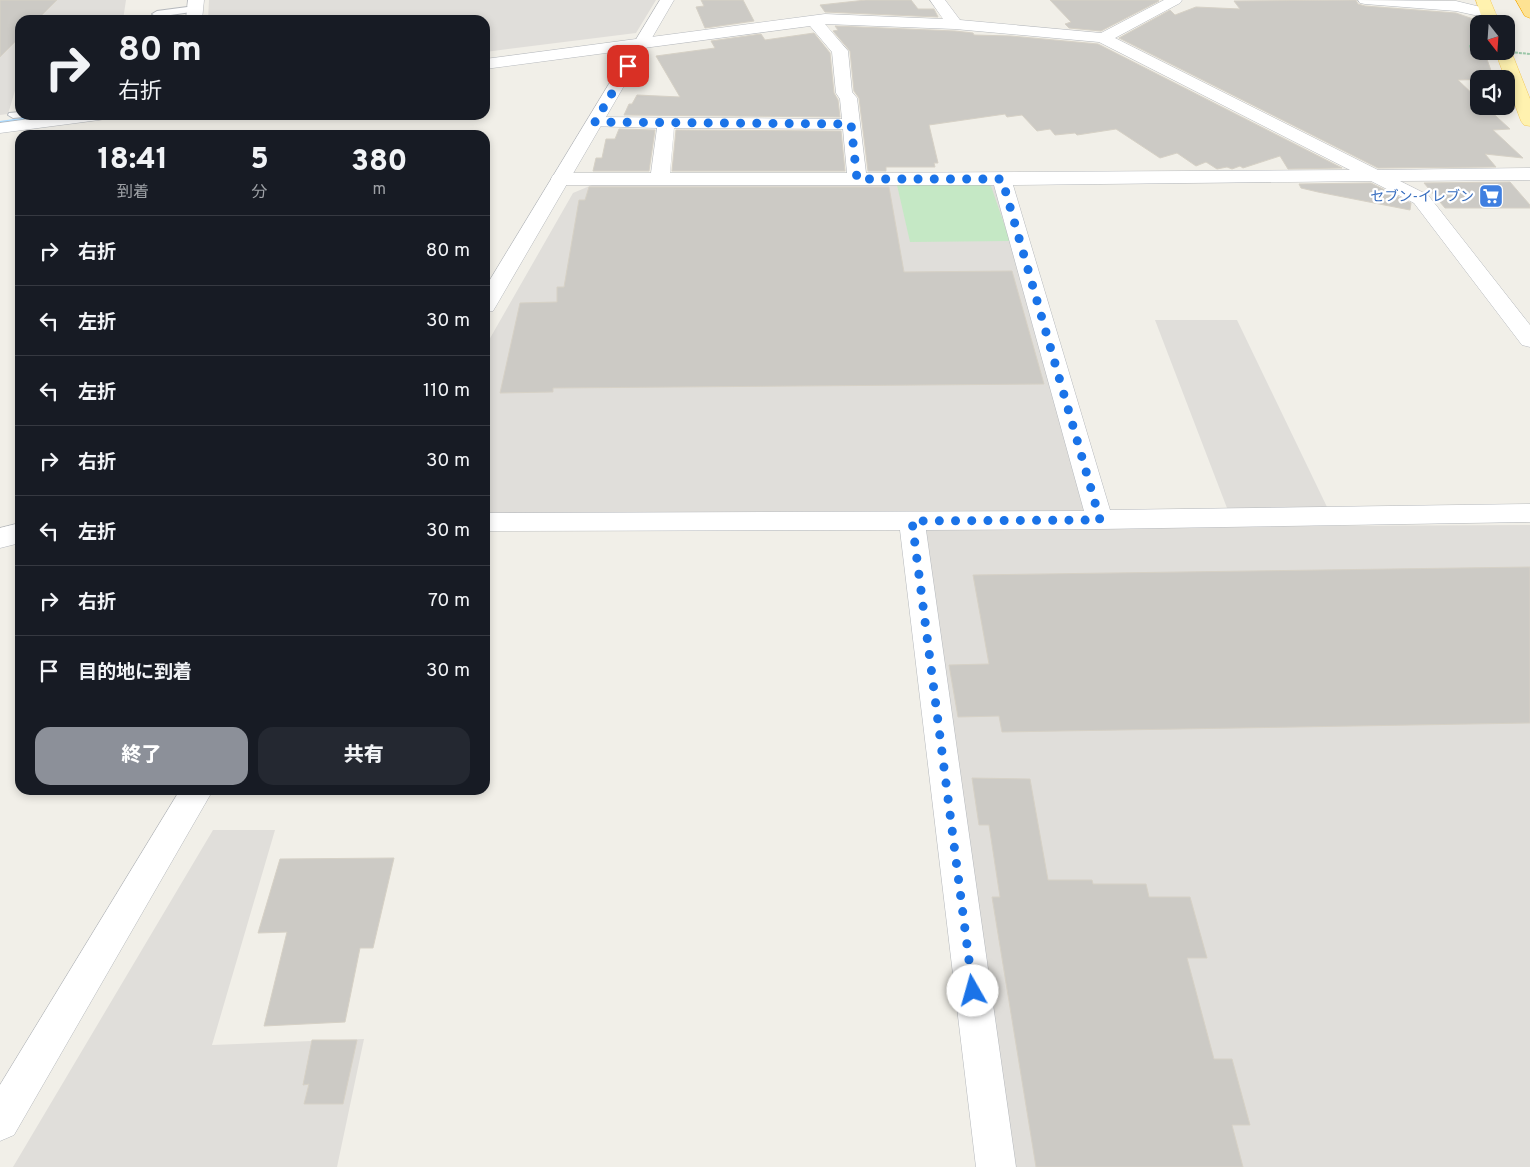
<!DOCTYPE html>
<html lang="ja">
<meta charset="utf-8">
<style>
body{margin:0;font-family:Overpass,"Noto Sans JP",sans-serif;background:#242831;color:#f1f3f6;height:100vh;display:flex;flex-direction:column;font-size:19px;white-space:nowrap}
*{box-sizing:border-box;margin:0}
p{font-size:16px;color:#9ea1a6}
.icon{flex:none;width:28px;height:28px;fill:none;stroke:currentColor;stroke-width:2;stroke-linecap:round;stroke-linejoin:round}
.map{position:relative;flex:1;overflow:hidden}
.details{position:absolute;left:15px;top:130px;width:475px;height:665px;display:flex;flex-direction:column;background:#171b24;border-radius:15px;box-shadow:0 2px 8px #0003}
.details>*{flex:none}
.top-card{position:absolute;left:15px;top:15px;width:475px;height:105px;border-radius:15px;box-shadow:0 2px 8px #0003;background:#171b24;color:#f1f3f6;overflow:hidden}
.needle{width:32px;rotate:163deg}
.buttons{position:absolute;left:1470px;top:15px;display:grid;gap:10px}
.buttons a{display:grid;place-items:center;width:45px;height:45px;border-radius:10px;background:#171b24;box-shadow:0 2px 8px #0003;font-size:25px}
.pin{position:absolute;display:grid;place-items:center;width:42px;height:42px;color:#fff;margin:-21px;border-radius:10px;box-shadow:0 2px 8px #0006}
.me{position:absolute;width:55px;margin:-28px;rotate:353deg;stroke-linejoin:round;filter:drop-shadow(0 0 4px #0008)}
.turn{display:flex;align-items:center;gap:18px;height:105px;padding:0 20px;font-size:22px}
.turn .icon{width:65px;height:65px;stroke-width:2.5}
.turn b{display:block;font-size:35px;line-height:42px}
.eta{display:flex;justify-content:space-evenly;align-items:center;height:85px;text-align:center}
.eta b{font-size:30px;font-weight:800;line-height:35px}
.button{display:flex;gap:10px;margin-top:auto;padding:10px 20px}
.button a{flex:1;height:58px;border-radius:15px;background:#8c9099;color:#fff;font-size:20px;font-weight:800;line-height:58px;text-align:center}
.button a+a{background:#242831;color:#f1f3f6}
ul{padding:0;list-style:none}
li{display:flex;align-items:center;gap:15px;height:70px;padding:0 20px;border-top:1px solid #363941}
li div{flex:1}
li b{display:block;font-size:19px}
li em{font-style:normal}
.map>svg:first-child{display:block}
.industrial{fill:#e0deda}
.green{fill:#c5e8c5}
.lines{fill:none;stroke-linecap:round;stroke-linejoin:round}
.stream{fill:#aadaff;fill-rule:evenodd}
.building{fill:#cccac5;stroke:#d6d1c6}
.service-casing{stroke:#b5b8bc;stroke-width:2}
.minor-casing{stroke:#b5b8bc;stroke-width:1}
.tertiary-casing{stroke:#b5b8bc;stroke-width:1}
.primary-casing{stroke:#f2c960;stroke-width:1}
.motorway-casing{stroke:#f9ab00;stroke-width:1}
.path{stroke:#9cc7a9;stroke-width:2;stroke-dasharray:3 1;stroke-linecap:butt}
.service{fill:#fff;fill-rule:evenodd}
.minor{fill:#fff;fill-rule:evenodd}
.tertiary{fill:#fff;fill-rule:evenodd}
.primary{fill:#fff2af;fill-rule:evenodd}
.motorway{fill:#fde293;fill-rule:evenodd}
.path-bridge{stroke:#9cc7a9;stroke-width:2;stroke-dasharray:3 1;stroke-linecap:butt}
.route{stroke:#1a73e8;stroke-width:9;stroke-dasharray:0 16.2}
.labels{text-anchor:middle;stroke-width:4.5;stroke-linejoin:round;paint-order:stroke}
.far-shop-label{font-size:14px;fill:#366cbe;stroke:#fff;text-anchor:end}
</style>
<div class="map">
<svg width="1530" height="1167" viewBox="0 0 1530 1167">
<rect width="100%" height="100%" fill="#f1efe8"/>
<g class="industrial">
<path d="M0,0H126L123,20H20V74L8,114L0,115Z"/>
<path d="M209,0H656L636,33L485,52V20H208Z"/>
<path d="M986,182L996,187L1095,527L1530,525V1167H1011L920,514L485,516V347L573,193L592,185Z"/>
<path d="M1155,320H1237L1327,507L1227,508Z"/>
<path d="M213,830H275L212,1045L364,1039L337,1167H13Z"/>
</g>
<path class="green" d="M985,184L991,186L1010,241L910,242L897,185Z"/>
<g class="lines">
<path class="stream" d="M41,115H62L58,117L0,125V121Z"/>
</g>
<g class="building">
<path d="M0,0H57L37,20H20V37L0,57Z"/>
<path d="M701,0H743L754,21L705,28L696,7L704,6Z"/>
<path d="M866,0H911L918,9H934L938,17L825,12L820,5Z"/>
<path d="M1050,0H1158L1159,1L1101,31L1069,28L1065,24L1071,22Z"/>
<path d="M1356,0L1358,4L1365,6L1456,13L1473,19L1479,36V51H1484L1494,79L1458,80L1479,100V106H1485L1510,129L1493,130L1523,158L1485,154L1496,167L1378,168L1119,38L1170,10L1175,15L1196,7L1240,9L1234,1Z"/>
<path d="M835,26L955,31L973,33L974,35L1011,36L1098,44L1342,168L1288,169L1280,156L1243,168L1240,166L1232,169L1227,167L1217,169L1206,162L1196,166L1177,153L1160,158L1116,129L1077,135L1075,133L1055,135L1050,129L1037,131L1022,115L1007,117L1005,114L929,125L938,163H934L935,167H886V171H868L859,98L854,91L850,51L833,31L838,30Z"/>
<path d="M814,33L830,53L834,93L838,100L840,117L624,115L629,104H632L637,95L680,97L656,56L715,48L711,41L761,34L765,40Z"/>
<path d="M619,129L655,130L649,171H593L596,158H602L606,139H615Z"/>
<path d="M676,130L841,131L845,171H672Z"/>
<path d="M1510,182L1530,205V208H1445L1424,183Z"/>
<path d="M1371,183L1411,203L1410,210L1318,192L1301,188L1299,184Z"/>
<path d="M589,187H889L904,272L1012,271L1044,384L553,388V392L500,393L520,303L557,302V287H564L579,200H585Z"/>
<path d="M1530,567V723L1002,732L999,716L958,717L949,665L989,664L973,575Z"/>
<path d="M972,778L1030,779L1048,880H1092L1093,884H1146L1149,897H1190L1207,958H1187L1214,1059H1232L1250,1125H1232L1243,1167H1036L992,897H1000L989,825H979Z"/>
<path d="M394,858L373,948H360L345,1022L264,1026L287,932L258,933L280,859Z"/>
<path d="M312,1040H357L343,1104H304L309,1084L303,1085Z"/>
</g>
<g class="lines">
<defs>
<g id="service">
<path d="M195,6L199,9L198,11L157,17L152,14L157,11Z"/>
<path d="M20,112V115H25L24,117L13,118L8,115L9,113Z"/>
</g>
<g id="minor">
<path d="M188,0H204L202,20H186Z"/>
<path d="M930,0H945L960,20L1101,33L1164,0H1182L1180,3L1115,38L1378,170L1530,168V180L1400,181L1428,195L1530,325V347L1522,345L1414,203L1371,181L1013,185L1110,510L1530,504V522L1100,529L926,530L1016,1167H976L900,530L485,531V513L1084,511L994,185H560L553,183L551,179L553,175L560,173H651L657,128L589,126L586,122L589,118L595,117L842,119L840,99L836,93L832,52L810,26L485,69V59L825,14L943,19ZM825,24L955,29L1099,42L1350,170L866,173L857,98L852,92L848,51ZM674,128L843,129L847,173H670Z"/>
<path d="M1358,0L1456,1L1493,10L1496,13L1493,16L1488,18L1456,11L1365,4L1360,3Z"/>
<path d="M59,115H108L105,119L99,120L0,133V123Z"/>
<path d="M20,523V543L0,548V528Z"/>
</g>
<g id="tertiary">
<path d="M660,0H674L496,306L493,311L485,312V288Z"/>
<path d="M180,790H213L14,1135L0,1141V1085Z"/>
</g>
<g id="primary">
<path d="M1476,0H1490L1500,24H1484Z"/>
<path d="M1506,47L1511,51L1530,99V126L1524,125L1521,121L1495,51H1506Z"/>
</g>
<path id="motorway" d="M1516,0H1530V18L1525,16Z"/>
</defs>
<use href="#service" class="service-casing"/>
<use href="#minor" class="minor-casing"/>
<use href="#tertiary" class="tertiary-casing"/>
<use href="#primary" class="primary-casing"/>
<use href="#motorway" class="motorway-casing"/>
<path class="path" d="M1474,56L1470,46L1476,47"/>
<use href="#service" class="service"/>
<use href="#minor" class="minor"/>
<use href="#tertiary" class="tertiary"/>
<use href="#primary" class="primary"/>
<use href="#motorway" class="motorway"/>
<path class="path-bridge" d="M1499,51L1530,54"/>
</g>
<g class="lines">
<path class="route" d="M628,66L595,122L851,124L857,179H1002L1100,520L912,521L973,991"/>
</g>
<defs>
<symbol id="supermarket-square" viewBox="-11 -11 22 22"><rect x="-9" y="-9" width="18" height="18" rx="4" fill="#3f7fe0" stroke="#fff"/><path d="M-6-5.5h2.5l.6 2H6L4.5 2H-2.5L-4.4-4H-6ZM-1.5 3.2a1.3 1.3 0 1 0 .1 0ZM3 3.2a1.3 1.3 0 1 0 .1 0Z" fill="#fff"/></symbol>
</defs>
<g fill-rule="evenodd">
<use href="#supermarket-square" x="1477" y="182" width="28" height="28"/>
</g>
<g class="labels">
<g class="far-shop-label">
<text x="1474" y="201">セブン-イレブン</text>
</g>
</g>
</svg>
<div class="buttons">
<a><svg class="needle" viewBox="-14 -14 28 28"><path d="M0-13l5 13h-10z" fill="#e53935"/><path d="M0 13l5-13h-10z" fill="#9ea1a6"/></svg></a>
<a><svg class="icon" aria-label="sound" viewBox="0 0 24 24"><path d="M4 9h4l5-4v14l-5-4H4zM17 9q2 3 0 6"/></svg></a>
</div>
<div class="pin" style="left:628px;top:66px;background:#d93025"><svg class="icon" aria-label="arrive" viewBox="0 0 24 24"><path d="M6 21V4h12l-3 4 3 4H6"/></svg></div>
<svg class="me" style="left:973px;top:991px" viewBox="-20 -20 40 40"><circle r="19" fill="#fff"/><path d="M0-13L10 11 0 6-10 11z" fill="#1a73e8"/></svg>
<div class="top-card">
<div class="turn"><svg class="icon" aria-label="right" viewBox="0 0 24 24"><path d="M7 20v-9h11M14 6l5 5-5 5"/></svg><div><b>80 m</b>右折</div></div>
</div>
<section class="details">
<div class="eta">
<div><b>18:41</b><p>到着</p></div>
<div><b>5</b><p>分</p></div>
<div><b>380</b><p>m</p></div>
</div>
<ul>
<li><svg class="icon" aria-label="right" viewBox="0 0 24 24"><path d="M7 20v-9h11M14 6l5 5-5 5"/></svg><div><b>右折</b></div><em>80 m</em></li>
<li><svg class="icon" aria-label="left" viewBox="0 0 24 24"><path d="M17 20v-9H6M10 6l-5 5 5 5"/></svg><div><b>左折</b></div><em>30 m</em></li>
<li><svg class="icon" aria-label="left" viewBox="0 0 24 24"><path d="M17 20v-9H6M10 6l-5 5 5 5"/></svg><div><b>左折</b></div><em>110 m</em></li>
<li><svg class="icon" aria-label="right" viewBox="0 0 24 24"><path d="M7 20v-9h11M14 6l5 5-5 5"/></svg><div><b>右折</b></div><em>30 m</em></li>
<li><svg class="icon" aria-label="left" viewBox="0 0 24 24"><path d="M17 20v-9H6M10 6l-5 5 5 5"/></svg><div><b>左折</b></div><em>30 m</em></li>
<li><svg class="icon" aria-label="right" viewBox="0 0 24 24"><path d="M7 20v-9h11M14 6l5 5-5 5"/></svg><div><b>右折</b></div><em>70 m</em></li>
<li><svg class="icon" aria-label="arrive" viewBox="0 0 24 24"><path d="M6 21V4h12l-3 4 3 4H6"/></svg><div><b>目的地に到着</b></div><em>30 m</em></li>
</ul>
<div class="button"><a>終了</a><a>共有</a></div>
</section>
</div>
